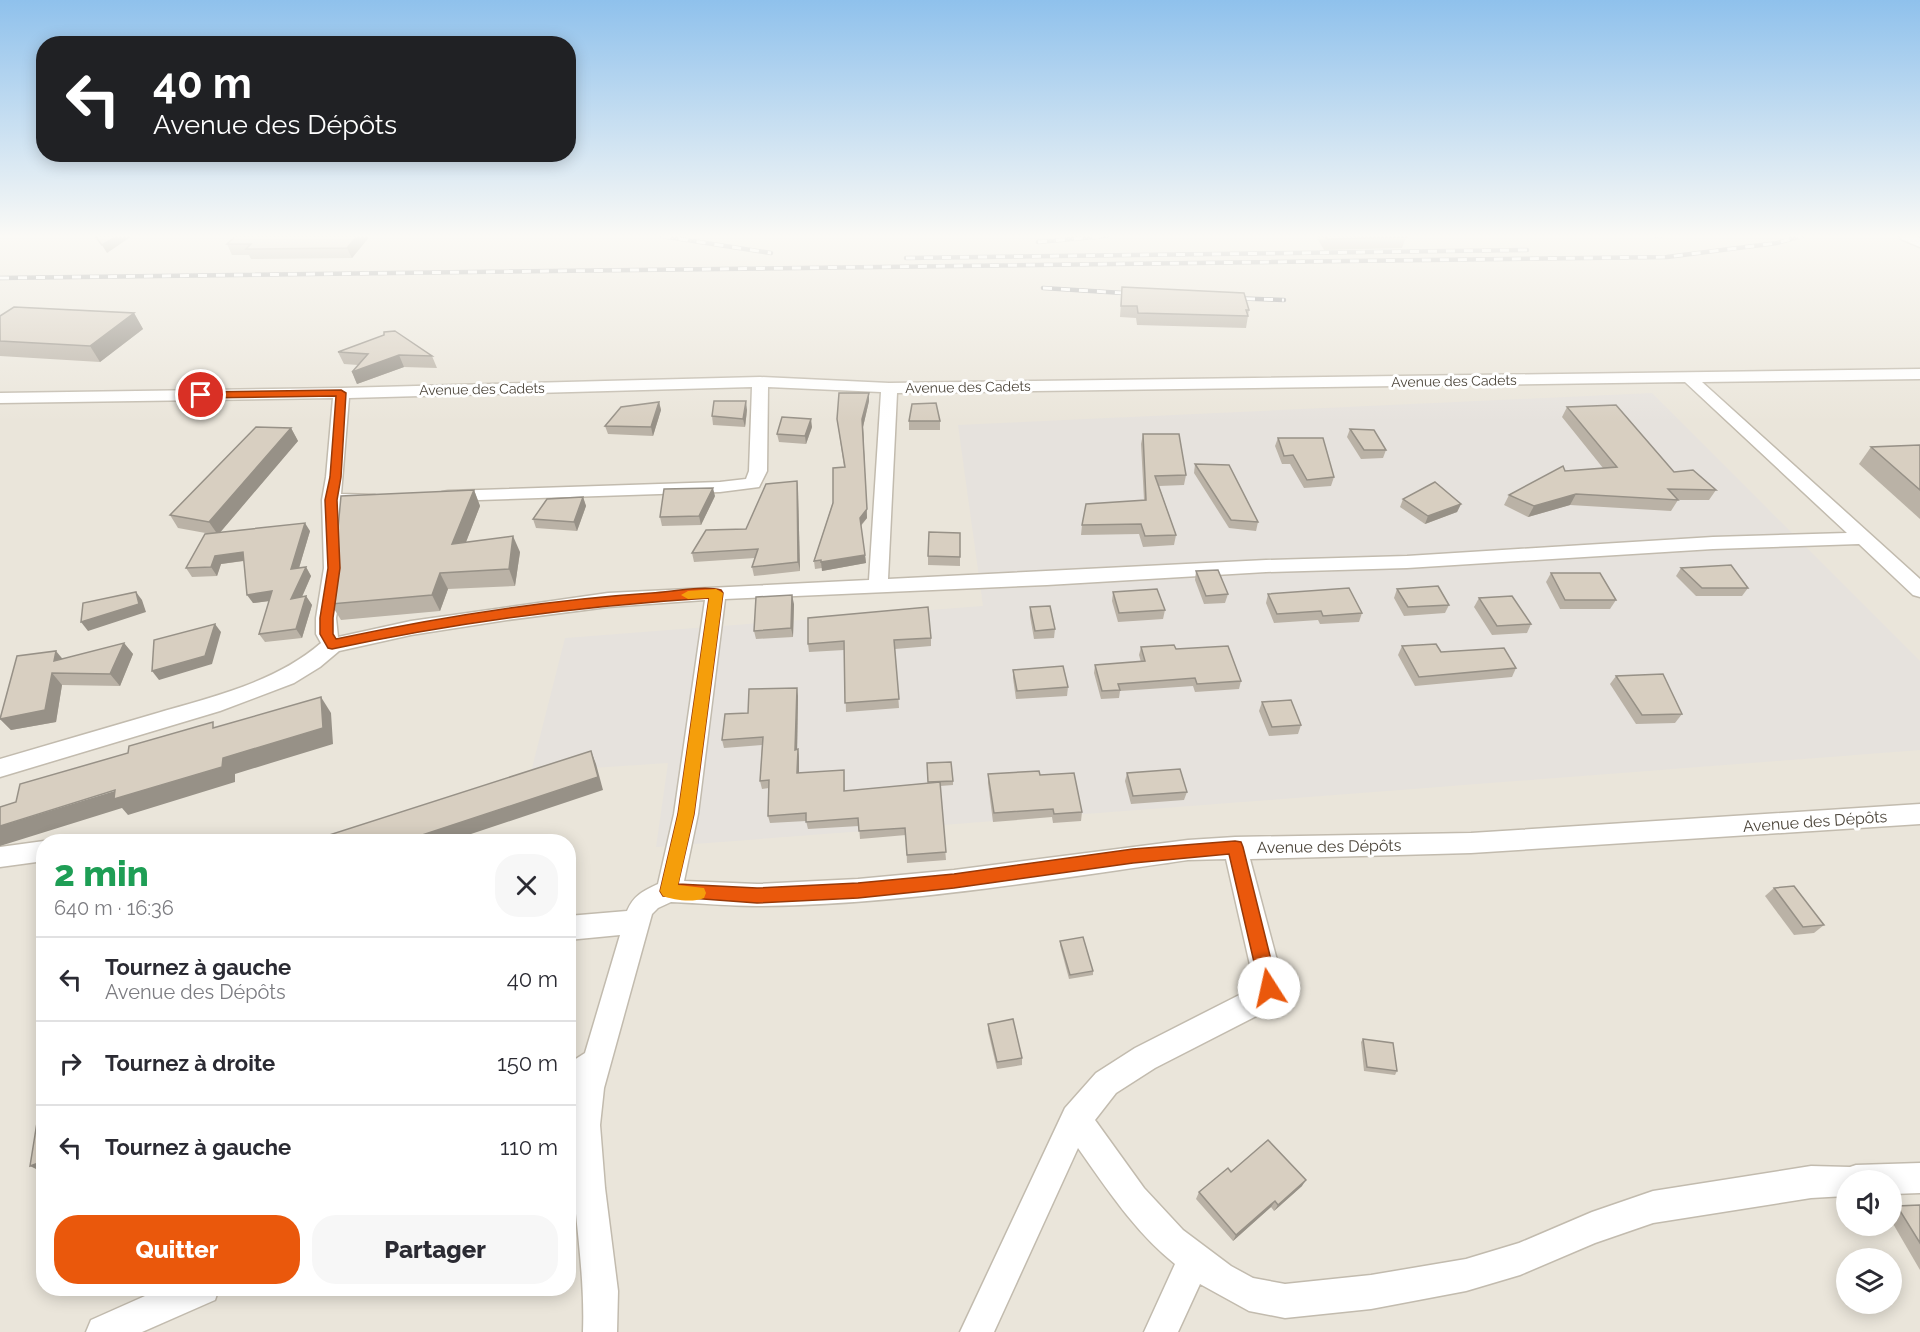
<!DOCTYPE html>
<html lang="fr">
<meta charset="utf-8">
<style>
body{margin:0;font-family:Raleway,sans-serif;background:#f7f7f7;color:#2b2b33;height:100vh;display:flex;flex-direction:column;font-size:22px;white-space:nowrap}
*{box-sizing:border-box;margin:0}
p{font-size:20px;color:#7c7c81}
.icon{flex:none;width:33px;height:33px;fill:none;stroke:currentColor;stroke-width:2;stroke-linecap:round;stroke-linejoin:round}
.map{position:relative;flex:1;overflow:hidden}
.details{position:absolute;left:36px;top:834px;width:540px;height:462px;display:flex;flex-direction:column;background:#fff;border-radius:24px;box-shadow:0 3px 15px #0003}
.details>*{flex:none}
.top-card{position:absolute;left:36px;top:36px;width:540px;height:126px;border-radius:24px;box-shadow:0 3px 15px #0003;background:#202124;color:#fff;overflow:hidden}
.tools{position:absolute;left:1836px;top:1170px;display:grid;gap:12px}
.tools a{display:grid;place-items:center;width:66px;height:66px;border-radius:50%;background:#fff;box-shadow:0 3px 15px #0003;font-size:30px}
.pin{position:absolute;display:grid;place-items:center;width:51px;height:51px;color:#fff;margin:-26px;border:3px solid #fff;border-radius:50%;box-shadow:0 2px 6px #0007}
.me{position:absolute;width:66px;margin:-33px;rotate:350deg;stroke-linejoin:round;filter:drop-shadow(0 0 4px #0008)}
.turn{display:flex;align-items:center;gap:21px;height:126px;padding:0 18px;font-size:27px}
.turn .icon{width:78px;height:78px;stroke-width:2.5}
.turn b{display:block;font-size:42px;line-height:51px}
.round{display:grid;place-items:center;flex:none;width:63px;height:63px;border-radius:24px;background:#f7f7f7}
.overview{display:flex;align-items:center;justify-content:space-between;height:102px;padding:0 18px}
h1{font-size:36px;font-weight:800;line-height:45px;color:#1e9e55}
.action{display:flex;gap:12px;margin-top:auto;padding:12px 18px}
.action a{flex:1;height:69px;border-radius:24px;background:#ea580c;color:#fff;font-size:24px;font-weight:800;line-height:69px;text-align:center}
.action a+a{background:#f7f7f7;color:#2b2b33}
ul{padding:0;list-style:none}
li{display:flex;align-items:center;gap:18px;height:84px;padding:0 18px;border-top:2px solid #e1e1e2}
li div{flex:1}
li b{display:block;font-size:22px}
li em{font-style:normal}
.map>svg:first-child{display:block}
.residential{fill:#eae5da;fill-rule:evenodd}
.industrial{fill:#e6e2dd}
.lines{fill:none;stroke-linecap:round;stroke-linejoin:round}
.minor-casing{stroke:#c2bbae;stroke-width:3}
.minor{fill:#fff;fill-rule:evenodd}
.rail-casing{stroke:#9a9a9a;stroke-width:4.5}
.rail{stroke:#fff;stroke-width:3;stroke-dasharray:9;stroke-linecap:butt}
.wall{fill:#bab2a6}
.shaded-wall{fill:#979187}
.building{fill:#d8cfc1;stroke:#979187;stroke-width:1.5}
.route{fill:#ea580c;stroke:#983908;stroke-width:1.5}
.slow{fill:#f59e0b}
.labels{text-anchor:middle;stroke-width:6;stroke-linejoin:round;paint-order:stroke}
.far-street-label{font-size:14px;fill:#4b4439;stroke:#fff}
.street-label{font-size:16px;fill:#4b4439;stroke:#fff}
</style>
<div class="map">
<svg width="1920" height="1332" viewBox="0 0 1920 1332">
<rect width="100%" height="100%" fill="#f6f3ec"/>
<path class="residential" d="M0,236H1920V1332H0ZM44,842H568V1288H44ZM1846,1180H1892V1226H1846ZM1846,1258H1892V1304H1846Z"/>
<path class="industrial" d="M1652,393L1920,661V750L656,847L668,763L531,772L565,638L983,606L958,425Z"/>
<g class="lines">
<defs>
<g id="minor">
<path d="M1899,236H1915L1920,238V247L1901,239Z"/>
<path d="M1920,369V379L1702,382L1920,579V597L1913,595L1859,544L1713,549L1407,568L1266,572L1047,585L725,599L698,814L684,881L757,884L858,879L954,870L1188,840L1235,837L1471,833L1920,804V824L1471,853L1250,859L1282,979L1283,989L1274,1007L1155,1068L1116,1093L1095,1120L1144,1188L1183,1230L1231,1266L1253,1278L1285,1284L1371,1275L1466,1259L1519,1243L1592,1212L1653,1191L1811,1166L1850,1167L1856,1165L1920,1163V1193L1892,1194V1180H1846V1196L1811,1198L1653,1223L1595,1243L1520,1275L1466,1291L1371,1309L1285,1318L1249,1311L1200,1284L1178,1332H1144L1175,1264C1135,1232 1107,1189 1078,1148L994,1332H960L1065,1108L1096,1073L1135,1048L1255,987L1226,859L1188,860C1046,880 901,905 757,906C729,906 699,903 671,902L658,908L652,914L604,1088L600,1125L605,1188L618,1291L617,1332H583C586,1251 564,1173 574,1093L568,1095V1064L585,1053L620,935L568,940V916L627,911C634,895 643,891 658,884L674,814L705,600L608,607L507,620L411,635L339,651L320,667L294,683L220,711L0,777V759C51,744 103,729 154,714C211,697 275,683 321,643L316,634V618L324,568L322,500L326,477L333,398L0,403V393L341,388L760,377L889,383ZM1685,382L1847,533L1713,537L1407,556L1266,560L888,579L897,393ZM752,387L749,471L746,479L720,482L448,491L442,492L439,496L442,500L448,501L720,492L759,487L767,471L768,387L881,392L869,580L608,593L411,621L338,637L336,618L344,568L340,505L375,503L378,499L375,495L341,494L349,398Z"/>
<path d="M44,841L46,842H44V861L0,867V847Z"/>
<path d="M163,1288H219L215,1300L142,1332H86L91,1320Z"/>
</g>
</defs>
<use href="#minor" class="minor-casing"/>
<use href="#minor" class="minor"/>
<defs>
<g id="rail">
<path d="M661,236L771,253"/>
<path d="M1656,236H1661"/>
<path d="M1038,242L1107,236"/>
<path d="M906,258L1527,250"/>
<path d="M0,278L1667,257L1777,243L1802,236"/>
<path d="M1043,288L1139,294"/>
<path d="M1228,298L1284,300"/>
</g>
</defs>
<use href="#rail" class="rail-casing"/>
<use href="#rail" class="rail"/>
</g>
<g class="wall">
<path d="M236,236H370L352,258L251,259L249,255H232L227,244Z"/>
<path d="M1316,236H1405L1406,237L1402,248L1324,250Z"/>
<path d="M1122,287L1249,310L1246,328L1137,325L1136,318L1120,317Z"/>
<path d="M134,313L143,329L100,362L0,356V316Z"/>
<path d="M338,352L432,356L437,368L404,367L357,384L352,372L358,365L344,364Z"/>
<path d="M869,393V401L863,427L867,518L861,526L866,563L822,571V568L815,569L814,561L844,467L837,419Z"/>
<path d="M659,402L661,410L653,436L608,434L605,426Z"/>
<path d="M1567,407L1674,472L1716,490L1709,500H1678L1671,511L1570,505L1528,517L1504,505L1509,495L1565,471L1603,468L1562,417Z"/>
<path d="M747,410L745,427L713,425L712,416Z"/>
<rect x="909" y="421" width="31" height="9"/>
<path d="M812,427L806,444L779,442L777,434Z"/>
<path d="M291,428L298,441L220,532L310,531L299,568L306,567L311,576L302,597L306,596L312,605L302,638L265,642L259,634L269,601L253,603L244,561L221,564L217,576L192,577L186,568L211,534L178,528L170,515Z"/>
<path d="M1350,429L1386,450L1383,458L1361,459L1347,437Z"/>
<path d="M1143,434L1186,475L1184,485L1159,486L1176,535L1174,545L1143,547L1139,534L1081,535L1082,525L1144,500L1141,444Z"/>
<path d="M1278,438L1334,477L1331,486L1304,488L1290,464H1282L1275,446Z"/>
<path d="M1920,445V519L1859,464L1871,447Z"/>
<path d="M1195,464L1258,522L1256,531L1229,528L1194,473Z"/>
<path d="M797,481L798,489L800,571L754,576L752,567L755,558L694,562L692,553L746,529Z"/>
<path d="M474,490L480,506L466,542L520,552L515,586L448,589L440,611L341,620L331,604Z"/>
<path d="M715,496L701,525L662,526L660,517Z"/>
<path d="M583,497L586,506L577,531L536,528L533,519Z"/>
<path d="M1403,499L1461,504L1457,512L1425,524L1400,507Z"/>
<path d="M960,533V566L928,565V556Z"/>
<path d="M1681,568L1748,588L1742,596H1696L1676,576Z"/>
<path d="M1196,571L1228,594L1225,603L1204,604L1195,580Z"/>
<path d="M1551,573L1616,600L1610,609H1560L1546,582Z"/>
<path d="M1397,589L1449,605L1445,613L1404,616L1394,598Z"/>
<path d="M1113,592L1165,610L1163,619L1118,622L1112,601Z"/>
<path d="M1268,594L1362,613L1359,622L1320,624L1318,620L1274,623L1266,603Z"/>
<path d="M1479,598L1531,624L1527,633L1492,635L1474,607Z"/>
<path d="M794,604L793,637L756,639L754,631Z"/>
<path d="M1030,607L1055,629L1054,638L1034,639L1030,616Z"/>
<path d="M808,618L931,638V646L895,649L899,708L846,712L844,650L809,652L808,644Z"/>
<path d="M124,643L133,654L120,686L62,685L56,722L11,730L0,719V717L63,659Z"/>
<path d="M1402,646L1441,652L1516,668L1512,677L1415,686L1398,655Z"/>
<path d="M1141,647L1176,649L1241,681L1239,689L1195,692L1193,686L1120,691L1119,698L1101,699L1094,673L1095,665L1141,662L1139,655Z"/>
<path d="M1013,670L1068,687L1067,696L1016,699L1013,678Z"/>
<path d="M1616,676L1682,714L1675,723L1636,724L1610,684Z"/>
<path d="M798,696L797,749H798L799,757V773L844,770L845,791L928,783L927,763L953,781V785L940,786L946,860L907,863L906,835L860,839L859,826L808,829L806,821L770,823L768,816L769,788L762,789L760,781L762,745L724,748L722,740L748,713Z"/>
<path d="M1262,702L1301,725L1298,734L1269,736L1259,711Z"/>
<path d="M1127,773L1187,792L1184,800L1131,804L1125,781Z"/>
<path d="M988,774L1040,775L1082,812L1081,821L1053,823L1052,817L993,822L988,783Z"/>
<path d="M1774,888L1824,925L1814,933L1794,935L1765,896Z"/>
<path d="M1060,941L1093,971V975L1069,979L1060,945Z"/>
<path d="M988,1024L1022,1058V1065L997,1069L988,1031Z"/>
<path d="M1363,1039L1397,1071L1395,1075L1364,1071L1361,1042Z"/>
<path d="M1231,1172L1302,1186L1274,1211L1271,1207L1233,1241L1196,1199L1199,1192Z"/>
<path d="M1920,1205V1270L1892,1222V1209L1897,1206Z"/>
</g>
<g class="shaded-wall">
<path d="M117,236H132L107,253L102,245Z"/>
<path d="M357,236H370L352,258L347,248Z"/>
<path d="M134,313L143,329L100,362L90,346Z"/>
<path d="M399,355L404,367L357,384L352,372Z"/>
<path d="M869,393V401L863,427L867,518L860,526V518L862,419Z"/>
<path d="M746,401L747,410L745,427L743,419Z"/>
<path d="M659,402L661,410L653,436L651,427Z"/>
<path d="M811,419L812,427L806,444L805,436Z"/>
<path d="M291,428L298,441L218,535L209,522Z"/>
<path d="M797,481L798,489L800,571L798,562Z"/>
<path d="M713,488L715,496L701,525L699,516Z"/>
<path d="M474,490L480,506L459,560L452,544Z"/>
<path d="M1576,494L1570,505L1528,517L1534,506Z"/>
<path d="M583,497L586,506L577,531L574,522Z"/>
<path d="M1461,504L1457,512L1425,524L1428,516Z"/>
<path d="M305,523L310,531L296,578L291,569Z"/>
<path d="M513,536L520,552L515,586L509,569Z"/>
<path d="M243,552L249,560L221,564L217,576L211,567L215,556Z"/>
<path d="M865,555L866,563L822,571L821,562Z"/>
<path d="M306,567L311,576L297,608L291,599Z"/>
<path d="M440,573L448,589L440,611L432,595Z"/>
<path d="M272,591L277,600L253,603L247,595Z"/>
<path d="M136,592L142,600L146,612L88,631L81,622Z"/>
<path d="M792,595L794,604L793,637L791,628Z"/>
<path d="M306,596L312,605L302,638L296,629Z"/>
<path d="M215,624L221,632L212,664L159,680L152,671Z"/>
<path d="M124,643L133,654L120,686L110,674Z"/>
<path d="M56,651L66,663L54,661Z"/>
<path d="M52,673L62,685L56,722L11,730L0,719Z"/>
<path d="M797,688L798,696L797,757L795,750Z"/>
<path d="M321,697L331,713L333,744L235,774V782L128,815L122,808L0,846V826L223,758Z"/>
<path d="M798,749L799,757V781L797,773Z"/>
<path d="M591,751L596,764L603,790L447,842H401Z"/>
<path d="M568,858L573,868L572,912L568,913Z"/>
<path d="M44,1161V1173L30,1166Z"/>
<path d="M1306,1180L1302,1186L1274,1211L1278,1205Z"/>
<path d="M1275,1201L1271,1207L1233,1241L1236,1235Z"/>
</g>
<g class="building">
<path d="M95,236H117L102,245Z"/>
<path d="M236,236H357L347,248L246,249L251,244H227Z"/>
<path d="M1325,236H1405L1406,237L1327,239Z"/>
<path d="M1122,287L1244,293L1249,310H1246L1248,316L1138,313L1137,306H1121Z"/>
<path d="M14,307L134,313L90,346L0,341V316Z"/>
<path d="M395,331L432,356L399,355L352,372L368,354L338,352L384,335V332Z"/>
<path d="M839,393H869L862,419L867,509L860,518L865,555L821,562V560L814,561L833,503V468L845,467L837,419Z"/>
<path d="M714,401H746L743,419L712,416Z"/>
<path d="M659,402L651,427L605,426L621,407Z"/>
<path d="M936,403L940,421H909L912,404Z"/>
<path d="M1616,405L1674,472L1693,470L1716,490L1668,489L1678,500L1576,494L1534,506L1509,495L1563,466L1565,471L1617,467L1567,407Z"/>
<path d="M782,417L811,419L805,436L777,434Z"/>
<path d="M256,427L291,428L209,522L170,515Z"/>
<path d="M1350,429L1374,430L1386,450H1364Z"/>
<path d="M1143,434H1179L1186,475L1155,476L1176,535L1145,536L1141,524L1082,525L1086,504L1146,500Z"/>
<path d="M1278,438H1323L1334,477L1307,480L1293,455L1284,456Z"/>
<path d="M1920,445V490L1871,447Z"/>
<path d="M1195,464L1229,465L1258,522L1231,520Z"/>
<path d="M797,481L798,562L752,567L758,549L692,553L706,530L746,529L766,484Z"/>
<path d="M1435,482L1461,504L1428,516L1403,499Z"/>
<path d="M713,488L699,516L660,517L664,489Z"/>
<path d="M474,490L452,544L513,536L509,569L440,573L432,595L331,604L341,496Z"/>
<path d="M583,497L574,522L533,519L547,499Z"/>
<path d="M305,523L291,569L306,567L291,599L306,596L296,629L259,634L272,591L247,595L243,552L215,556L211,567L186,568L205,534Z"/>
<path d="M929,532L960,533V557L928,556Z"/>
<path d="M1731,565L1748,588H1702L1681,568Z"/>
<path d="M1218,570L1228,594L1206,596L1196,571Z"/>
<path d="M1551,573H1600L1616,600H1565Z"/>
<path d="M1438,586L1449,605L1408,607L1397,589Z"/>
<path d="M1349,588L1362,613L1323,616L1321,611L1277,614L1268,594Z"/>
<path d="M1157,589L1165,610L1119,613L1113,592Z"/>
<path d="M136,592L139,604L81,622L83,603Z"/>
<path d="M792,595L791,628L754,631L756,597Z"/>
<path d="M1512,596L1531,624L1497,626L1479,598Z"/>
<path d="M1050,606L1055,629L1035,631L1030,607Z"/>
<path d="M928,607L931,638L894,640L899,699L845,703L844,641L808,644V618Z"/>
<path d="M215,624L205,656L152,671L154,640Z"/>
<path d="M124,643L110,674L52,673L45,710L0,719L17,656L56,651L54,661Z"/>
<path d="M1436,644L1441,652L1504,648L1516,668L1419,677L1402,646Z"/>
<path d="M1174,645L1176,649L1228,646L1241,681L1197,684L1195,678L1118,684L1120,690L1102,691L1095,665L1145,661L1141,647Z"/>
<path d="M1063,666L1068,687L1017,691L1013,670Z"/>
<path d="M1663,674L1682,714L1642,715L1616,676Z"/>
<path d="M797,688L795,750L798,749L797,773L844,770V791L940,782L946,852L907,855L905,828L859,831L858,818L806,822V813L768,816L769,780L760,781L763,737L722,740L725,714L748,713L749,689Z"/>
<path d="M321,697L323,728L223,758L222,767L114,799L115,790L0,826V807L16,802L20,784L128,753L129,746L213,722V728Z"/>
<path d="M1291,700L1301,725L1272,727L1262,702Z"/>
<path d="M591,751L598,777L401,842H326V836Z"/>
<path d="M951,762L953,781L928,782L927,763Z"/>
<path d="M1180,769L1187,792L1133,796L1127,773Z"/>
<path d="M1039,771L1040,775L1074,773L1082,812L1054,814L1053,809L994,813L988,774Z"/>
<path d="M1794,886L1824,925L1803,927L1774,888Z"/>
<path d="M1083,937L1093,971L1070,975L1060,941Z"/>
<path d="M1013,1019L1022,1058L997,1062L988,1024Z"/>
<path d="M1363,1039L1393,1043L1397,1071L1367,1067Z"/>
<path d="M44,1079V1161L30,1166Z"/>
<path d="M1268,1140L1306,1180L1278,1205L1275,1201L1236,1235L1199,1192L1228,1168L1231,1172Z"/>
<path d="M1920,1205V1243L1897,1206Z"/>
</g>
<linearGradient id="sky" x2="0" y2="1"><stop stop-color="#8fc1ec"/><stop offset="0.56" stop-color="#fbfaf6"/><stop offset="1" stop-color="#fbfaf6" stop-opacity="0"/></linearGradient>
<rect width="1920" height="422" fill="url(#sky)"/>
<path class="route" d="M341,390L346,393L341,477L337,500L340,568L333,618V634L336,639C440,617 546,600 652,593C671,592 704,585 721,590L723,593L694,814L678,884L757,888L858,883L954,874L1133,849L1235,841L1241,842L1243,847L1278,988L1275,994L1269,997L1262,994L1260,988L1229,854L1133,863L954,888L858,898L757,903L663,896L660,891L678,814L709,598C582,606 457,622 332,649L328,648L320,634V618L328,568L325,500L330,477L336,396L201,398L196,395L201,392Z"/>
<path class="slow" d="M716,589L723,593L694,814L678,885L704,888L706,893L704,898C692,903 674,900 663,896L660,891L678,814L709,598L688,599L681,595L688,591Z"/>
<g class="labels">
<g class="far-street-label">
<text transform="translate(1454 381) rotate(-1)" y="5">Avenue des Cadets</text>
<text transform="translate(968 387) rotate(-1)" y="5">Avenue des Cadets</text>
<text transform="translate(482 389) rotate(-1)" y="5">Avenue des Cadets</text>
</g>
<g class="street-label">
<text transform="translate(1815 821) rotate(-4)" y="6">Avenue des Dépôts</text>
<text transform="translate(1329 846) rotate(-1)" y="6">Avenue des Dépôts</text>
</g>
</g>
</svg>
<div class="tools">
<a><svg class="icon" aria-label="sound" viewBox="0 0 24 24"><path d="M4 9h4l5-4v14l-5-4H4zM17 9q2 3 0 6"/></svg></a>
<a><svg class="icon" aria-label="layers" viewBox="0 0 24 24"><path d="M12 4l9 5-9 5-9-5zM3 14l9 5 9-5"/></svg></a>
</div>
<div class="pin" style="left:201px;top:395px;background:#d93025"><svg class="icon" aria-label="arrive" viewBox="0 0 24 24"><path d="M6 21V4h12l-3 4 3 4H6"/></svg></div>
<svg class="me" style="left:1269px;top:988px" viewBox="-20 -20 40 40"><circle r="19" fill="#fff"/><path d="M0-13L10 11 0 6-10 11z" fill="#ea580c"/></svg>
<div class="top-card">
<div class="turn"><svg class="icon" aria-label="left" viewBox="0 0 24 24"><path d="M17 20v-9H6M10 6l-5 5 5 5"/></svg><div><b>40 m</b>Avenue des Dépôts</div></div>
</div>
<section class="details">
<div class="overview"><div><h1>2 min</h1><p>640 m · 16:36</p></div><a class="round"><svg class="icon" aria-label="close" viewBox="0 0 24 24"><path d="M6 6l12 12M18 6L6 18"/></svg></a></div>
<ul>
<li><svg class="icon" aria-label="left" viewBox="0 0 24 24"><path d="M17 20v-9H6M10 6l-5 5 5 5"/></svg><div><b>Tournez à gauche</b><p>Avenue des Dépôts</p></div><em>40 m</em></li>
<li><svg class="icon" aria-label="right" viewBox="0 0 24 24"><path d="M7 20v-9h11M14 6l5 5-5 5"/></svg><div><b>Tournez à droite</b></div><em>150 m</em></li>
<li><svg class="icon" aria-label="left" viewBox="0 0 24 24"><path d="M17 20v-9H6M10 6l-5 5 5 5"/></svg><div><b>Tournez à gauche</b></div><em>110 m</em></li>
</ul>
<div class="action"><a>Quitter</a><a>Partager</a></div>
</section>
</div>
